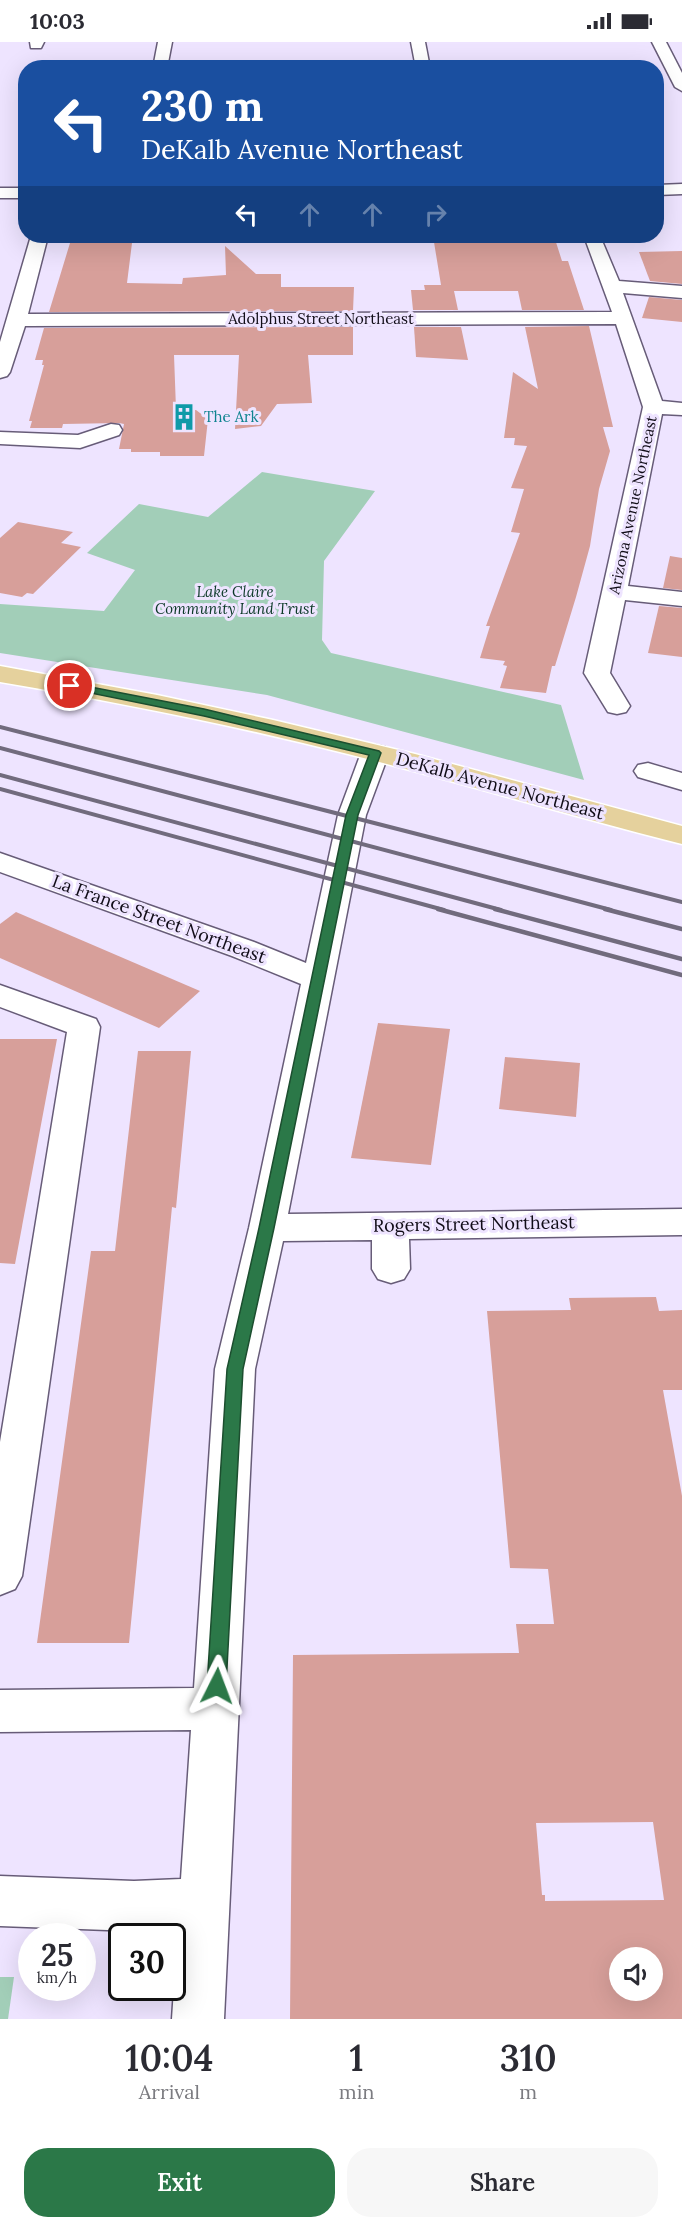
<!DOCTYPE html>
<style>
body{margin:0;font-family:Lora,serif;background:#f7f7f7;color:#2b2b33;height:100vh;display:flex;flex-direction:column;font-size:22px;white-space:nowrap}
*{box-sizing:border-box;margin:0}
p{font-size:20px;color:#7c7c81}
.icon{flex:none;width:33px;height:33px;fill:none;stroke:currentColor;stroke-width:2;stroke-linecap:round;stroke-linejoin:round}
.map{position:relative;height:1977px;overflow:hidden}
.sheet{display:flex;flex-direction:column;background:#fff;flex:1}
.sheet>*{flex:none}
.banner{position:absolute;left:18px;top:18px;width:646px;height:183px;border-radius:24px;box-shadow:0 6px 24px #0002;background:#1a4fa0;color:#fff;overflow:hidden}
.fabs{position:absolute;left:609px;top:1905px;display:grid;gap:12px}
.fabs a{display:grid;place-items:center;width:54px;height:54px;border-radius:50%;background:#fff;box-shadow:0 6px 24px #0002;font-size:30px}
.speed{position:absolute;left:18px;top:1881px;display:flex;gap:12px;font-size:30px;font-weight:700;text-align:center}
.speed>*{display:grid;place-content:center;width:78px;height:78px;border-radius:50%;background:#fff;box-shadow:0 6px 24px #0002;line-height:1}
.speed small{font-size:15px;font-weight:400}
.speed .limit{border:3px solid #111;border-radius:9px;background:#fff;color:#111}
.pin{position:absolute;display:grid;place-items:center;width:51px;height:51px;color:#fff;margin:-26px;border:3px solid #fff;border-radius:50%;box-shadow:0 2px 6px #0007}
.me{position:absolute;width:66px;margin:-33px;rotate:3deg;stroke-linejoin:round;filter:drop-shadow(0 0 4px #0008)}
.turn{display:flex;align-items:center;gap:21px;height:126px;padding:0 24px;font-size:27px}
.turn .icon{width:78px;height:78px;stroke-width:2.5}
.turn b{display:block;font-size:42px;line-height:51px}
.lanes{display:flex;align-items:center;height:57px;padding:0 24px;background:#0003;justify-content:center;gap:30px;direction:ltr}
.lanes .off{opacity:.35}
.eta{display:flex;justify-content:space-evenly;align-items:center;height:102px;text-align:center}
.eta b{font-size:36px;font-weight:600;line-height:42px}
.button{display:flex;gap:12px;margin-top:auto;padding:12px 24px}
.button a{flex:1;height:69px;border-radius:24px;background:#2b7848;color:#fff;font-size:24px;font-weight:600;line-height:69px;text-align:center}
.button a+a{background:#f7f7f7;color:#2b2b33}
.status{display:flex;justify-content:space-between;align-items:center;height:42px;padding:0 30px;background:#fff;direction:ltr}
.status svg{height:16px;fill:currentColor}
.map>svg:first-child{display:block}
.green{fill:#a2ceb8}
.building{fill:#d79f9a;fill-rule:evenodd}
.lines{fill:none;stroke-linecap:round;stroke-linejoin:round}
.minor-casing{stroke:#675c78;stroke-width:3}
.major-casing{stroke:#fff;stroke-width:3}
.minor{fill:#fff;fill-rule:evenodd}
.major{fill:#e5d19d;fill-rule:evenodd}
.rail-far1{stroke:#716b7d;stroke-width:4}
.rail{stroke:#716b7d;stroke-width:4.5}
.route{fill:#2b7848;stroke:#1c4e2f;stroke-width:1.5}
.labels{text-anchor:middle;stroke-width:6;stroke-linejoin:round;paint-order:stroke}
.far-street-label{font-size:15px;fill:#100c17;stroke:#eee4ff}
.far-culture-label{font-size:15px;fill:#0d838f;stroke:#eee4ff;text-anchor:start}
.far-park-label{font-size:15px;font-style:italic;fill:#0a3826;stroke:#eee4ff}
.street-label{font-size:18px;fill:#100c17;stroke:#eee4ff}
</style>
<div class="status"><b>10:03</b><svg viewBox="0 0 49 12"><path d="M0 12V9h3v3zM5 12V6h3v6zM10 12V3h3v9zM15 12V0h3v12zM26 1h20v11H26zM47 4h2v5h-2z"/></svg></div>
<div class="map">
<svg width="682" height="1977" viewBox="0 0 682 1977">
<rect width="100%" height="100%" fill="#eee4ff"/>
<g class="green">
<path d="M262,430L375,449L324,519L322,598L331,611L561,663L584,738L267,653L0,611V562L104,569L135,528L87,511L139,462L208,475Z"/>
<path d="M0,1935H14L8,1977H0Z"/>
</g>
<g class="building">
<path d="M433,194H554L562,219H568L584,268H522L518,249H454L458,268H413L411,248H425L424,243H441Z"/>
<path d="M70,201H132L127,241L182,242L183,236L226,233L225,204L256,232H281V245H354L353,269L49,270Z"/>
<path d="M682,209V242L650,239L639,210Z"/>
<path d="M649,255L682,258V280L642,276Z"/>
<path d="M589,284L613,385H603L610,409L599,447L590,504L576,555L555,624H552L546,651L500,646L507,624L503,623L505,619L480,616L490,584H486L520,491L511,490L524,447L511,446L527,404L514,403L515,396H504L513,330L538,347L525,285Z"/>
<path d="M353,285V313H308L312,361L277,362L261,384L235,387L239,313H174L176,367L196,368L208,377L204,414H160V410H131V407H119L124,382L119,381L63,382L62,386H30L32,379H29L44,323H42L43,318H35L44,286Z"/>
<path d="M414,285H461L468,318L416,315Z"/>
<path d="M18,480L73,490L61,501L81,505L33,552L27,551L22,555L0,551V496Z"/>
<path d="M670,514L682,516V548L663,546Z"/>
<path d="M659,564L682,566V615L648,611Z"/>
<path d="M16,870L200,949L159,986L0,916V882Z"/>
<path d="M378,981L450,987L431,1123L351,1116Z"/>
<path d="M0,997H57L15,1222L0,1221Z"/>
<path d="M138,1009H191L176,1166L172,1165L129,1601H37L91,1209H115Z"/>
<path d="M505,1015L580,1021L576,1075L499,1067Z"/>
<path d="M656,1255L659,1269L682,1268V1348H663L682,1454V1977H290L293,1613L519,1611L516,1582H554L548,1527L510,1526L487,1269L571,1268L569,1256ZM653,1780L664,1858L545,1859V1853H542L536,1781ZM620,1916H652V1948H620Z"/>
</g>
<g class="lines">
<defs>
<g id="minor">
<path d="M30,0H44L41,6H31Z"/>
<path d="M158,0H172L167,26H153Z"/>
<path d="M411,0H425L430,26H416Z"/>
<path d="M652,0H666L682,31V49L675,45Z"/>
<path d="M682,142V152L657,153V143Z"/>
<rect x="0" y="146" width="26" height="10"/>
<path d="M31,194H48L28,272L612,270L584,194H600L619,239L682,244V256L623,251L662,359L682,361V373L662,372L628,544L682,550V564L625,558L610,631L630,664L626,670L617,672L608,670L584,631L643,365L616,282L25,284L10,330L7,334L0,336V300Z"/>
<path d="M111,382L119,383L122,388L119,393L80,406L0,402V390L78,393Z"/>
<path d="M375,703L385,705L389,711L366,773L288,1172L682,1167V1193L409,1197L410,1227L404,1237L391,1241L378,1237L372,1227V1198L283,1199L255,1327L224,1977H172L178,1887L134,1889L0,1884V1834L134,1839L181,1837L191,1688L0,1690V1648L194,1646L215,1327L249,1186L301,942L232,914L0,830V811L254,900L306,921L338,773L361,711L365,705Z"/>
<path d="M648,721L682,731V748L638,735L634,729L638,723Z"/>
<path d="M0,943L96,977L100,985L22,1534L15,1547L0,1553V1400L67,990L0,965Z"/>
</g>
<path id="major" d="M0,624L157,653L273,678L415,712L682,784V802C570,774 460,740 348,712C233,683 117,660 0,640Z"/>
</defs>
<use href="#minor" class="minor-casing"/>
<use href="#major" class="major-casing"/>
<use href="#minor" class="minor"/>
<use href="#major" class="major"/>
<g class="rail-far1">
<path d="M0,685L682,860"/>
<path d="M0,706L611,868"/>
<path d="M0,733L501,868"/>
<path d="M0,747L444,868"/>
</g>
<g class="rail">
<path d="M438,867L682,933"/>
<path d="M495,867L682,917"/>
<path d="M605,867L682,887"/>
</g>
</g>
<path class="route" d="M70,641L204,667L379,709L381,711L358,773L274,1186L243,1327L226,1644L223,1650L217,1652L210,1650L207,1644L227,1327L259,1186L346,773L369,713L204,674L66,646V642Z"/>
<defs>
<symbol id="building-bare" viewBox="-9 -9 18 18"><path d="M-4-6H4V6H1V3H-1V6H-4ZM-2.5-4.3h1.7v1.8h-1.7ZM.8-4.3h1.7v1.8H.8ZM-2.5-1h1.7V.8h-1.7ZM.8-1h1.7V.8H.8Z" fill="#0f9aa8" stroke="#eee4ff" stroke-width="2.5" paint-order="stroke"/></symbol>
</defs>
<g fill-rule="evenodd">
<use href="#building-bare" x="165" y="356" width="38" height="38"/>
</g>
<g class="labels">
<g class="far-street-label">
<text x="321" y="282">Adolphus Street Northeast</text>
<text transform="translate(633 463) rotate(-78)" y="5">Arizona Avenue Northeast</text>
</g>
<g class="far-culture-label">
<text x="204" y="380">The Ark</text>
</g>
<g class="far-park-label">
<text x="235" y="555">Lake Claire<tspan x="235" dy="17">Community Land Trust</tspan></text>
</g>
<g class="street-label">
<text transform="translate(500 744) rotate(15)" y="6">DeKalb Avenue Northeast</text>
<text transform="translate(159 877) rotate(20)" y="6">La France Street Northeast</text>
<text transform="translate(474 1182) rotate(-1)" y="6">Rogers Street Northeast</text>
</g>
</g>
</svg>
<div class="fabs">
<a><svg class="icon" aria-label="sound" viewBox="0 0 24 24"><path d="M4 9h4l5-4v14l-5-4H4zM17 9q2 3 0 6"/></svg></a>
</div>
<div class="speed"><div>25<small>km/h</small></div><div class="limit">30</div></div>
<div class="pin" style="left:70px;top:644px;background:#d93025"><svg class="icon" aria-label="arrive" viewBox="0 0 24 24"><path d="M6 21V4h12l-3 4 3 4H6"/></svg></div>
<svg class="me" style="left:217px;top:1644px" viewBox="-20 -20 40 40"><path d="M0-17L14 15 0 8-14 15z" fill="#2b7848" stroke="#fff" stroke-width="4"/></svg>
<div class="banner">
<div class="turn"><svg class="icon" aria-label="left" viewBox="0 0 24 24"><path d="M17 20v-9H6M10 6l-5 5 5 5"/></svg><div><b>230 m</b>DeKalb Avenue Northeast</div></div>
<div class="lanes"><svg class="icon" aria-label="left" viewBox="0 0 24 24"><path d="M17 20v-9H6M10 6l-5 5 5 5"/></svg><svg class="icon off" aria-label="ahead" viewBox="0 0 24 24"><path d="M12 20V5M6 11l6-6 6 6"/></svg><svg class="icon off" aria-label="ahead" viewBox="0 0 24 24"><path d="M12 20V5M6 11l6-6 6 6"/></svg><svg class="icon off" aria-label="right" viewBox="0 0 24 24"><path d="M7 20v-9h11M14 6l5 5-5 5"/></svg></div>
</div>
</div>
<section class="sheet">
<div class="eta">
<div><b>10:04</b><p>Arrival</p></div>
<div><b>1</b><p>min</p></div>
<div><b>310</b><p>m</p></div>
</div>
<div class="button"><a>Exit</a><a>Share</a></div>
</section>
